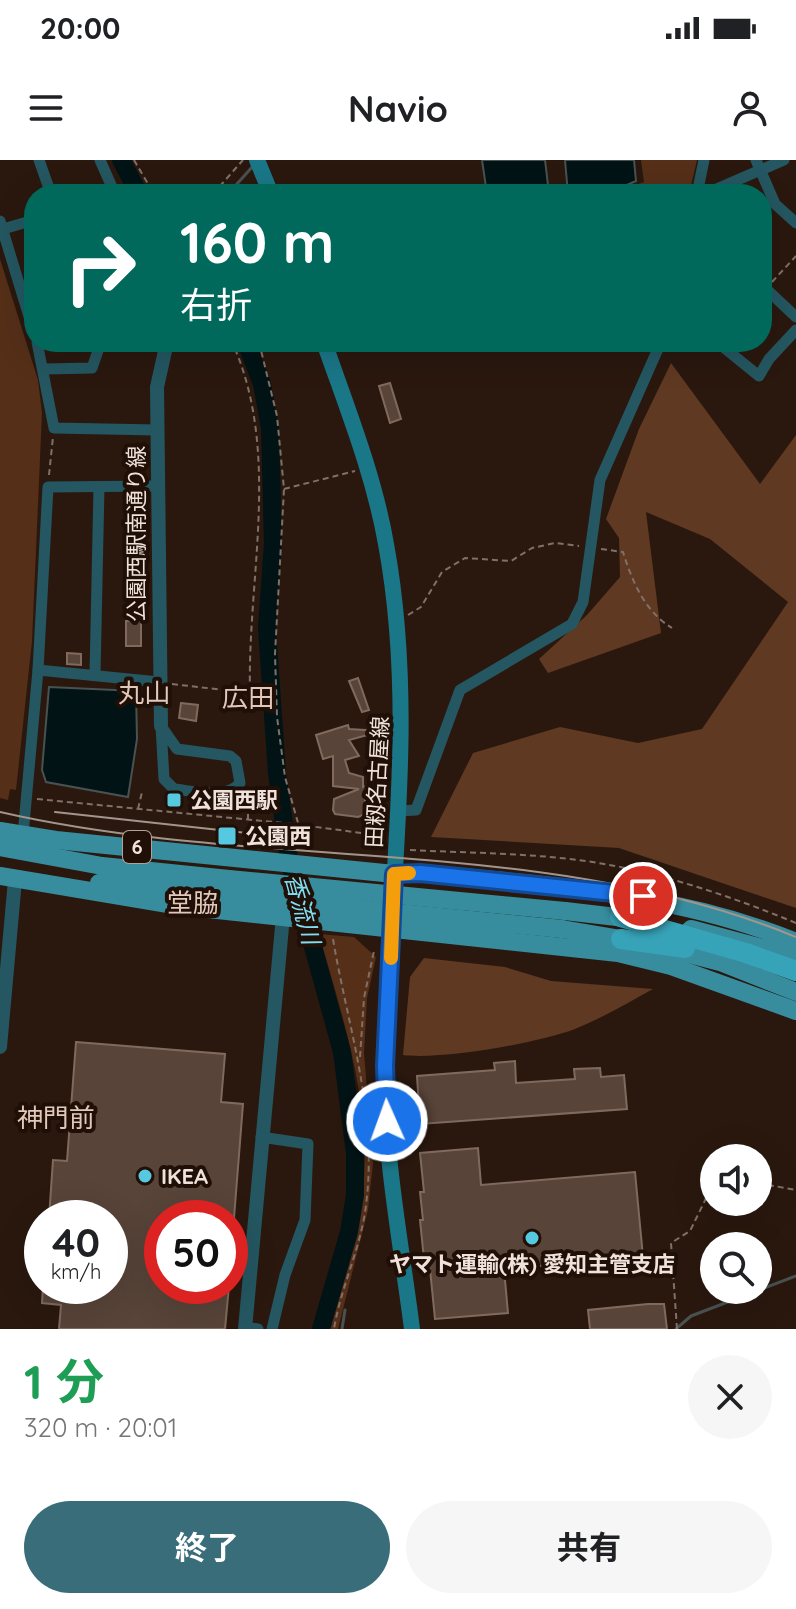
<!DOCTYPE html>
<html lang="ja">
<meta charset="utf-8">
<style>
body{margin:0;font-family:Quicksand,"Noto Sans JP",sans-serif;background:#f6f6f6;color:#202124;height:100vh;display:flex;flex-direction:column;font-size:30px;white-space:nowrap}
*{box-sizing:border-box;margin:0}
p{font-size:26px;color:#757577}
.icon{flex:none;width:44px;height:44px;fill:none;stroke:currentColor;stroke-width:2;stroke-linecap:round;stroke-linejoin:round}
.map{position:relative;height:1169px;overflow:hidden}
.side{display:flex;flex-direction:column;background:#fff;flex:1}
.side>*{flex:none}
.guide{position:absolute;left:24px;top:24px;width:748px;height:168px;border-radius:32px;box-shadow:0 8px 32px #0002;background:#00695c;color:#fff;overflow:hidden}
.controls{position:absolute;left:700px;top:984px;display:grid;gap:16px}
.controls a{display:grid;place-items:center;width:72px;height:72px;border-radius:50%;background:#fff;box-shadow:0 8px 32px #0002;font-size:40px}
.speed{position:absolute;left:24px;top:1040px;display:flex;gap:16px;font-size:40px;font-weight:700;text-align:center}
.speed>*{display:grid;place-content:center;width:104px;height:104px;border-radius:50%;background:#fff;box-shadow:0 8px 32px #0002;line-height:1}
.speed small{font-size:20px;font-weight:400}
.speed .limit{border:12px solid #d22;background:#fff;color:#111}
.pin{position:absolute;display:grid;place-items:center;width:68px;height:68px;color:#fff;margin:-34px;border:4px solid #fff;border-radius:50%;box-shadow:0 2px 8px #0007}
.me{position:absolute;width:88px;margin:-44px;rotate:358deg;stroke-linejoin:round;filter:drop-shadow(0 0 6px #0008)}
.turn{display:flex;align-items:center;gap:28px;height:168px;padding:0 24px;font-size:36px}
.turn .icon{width:104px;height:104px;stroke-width:2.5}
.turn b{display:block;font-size:56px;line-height:68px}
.round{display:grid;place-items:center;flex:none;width:84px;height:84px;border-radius:42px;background:#f6f6f6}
.head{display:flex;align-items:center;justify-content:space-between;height:136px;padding:0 24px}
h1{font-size:48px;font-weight:700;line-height:60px;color:#1e9e55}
.primary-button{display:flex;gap:16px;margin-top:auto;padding:16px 24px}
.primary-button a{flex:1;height:92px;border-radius:48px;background:#386d79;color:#fff;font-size:32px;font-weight:700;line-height:92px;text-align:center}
.primary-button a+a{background:#f6f6f6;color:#202124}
.status{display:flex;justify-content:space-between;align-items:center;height:56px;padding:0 40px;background:#fff;direction:ltr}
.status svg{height:22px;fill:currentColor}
header{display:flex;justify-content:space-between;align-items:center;height:104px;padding:0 24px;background:#fff;font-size:36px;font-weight:700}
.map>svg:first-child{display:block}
.green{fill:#552f18}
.forest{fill:#603922}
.water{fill:#021316;stroke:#495151;stroke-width:2}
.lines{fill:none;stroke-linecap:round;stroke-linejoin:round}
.stream{stroke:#495151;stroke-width:3}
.river{stroke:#021316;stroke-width:18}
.building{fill:#584439;stroke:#806a5e;stroke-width:2}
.path{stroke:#807067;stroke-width:2;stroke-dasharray:6 4;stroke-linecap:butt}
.minor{stroke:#245761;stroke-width:11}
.tertiary{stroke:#245761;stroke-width:14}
.secondary{stroke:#1a7788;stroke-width:16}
.primary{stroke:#378d9e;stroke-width:18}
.motorway{stroke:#37a3b8;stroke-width:20}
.tram{stroke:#a3948c;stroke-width:2}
.primary-bridge{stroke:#378d9e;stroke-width:18}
.route-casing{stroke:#114b97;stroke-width:20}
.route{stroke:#1a73e8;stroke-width:14}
.slow{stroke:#f59e0b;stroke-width:14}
.poi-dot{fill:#56c9e1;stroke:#200f06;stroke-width:3}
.labels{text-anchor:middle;stroke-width:8;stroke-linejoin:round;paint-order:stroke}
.shield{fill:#200f06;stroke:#b1a39b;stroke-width:2}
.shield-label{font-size:20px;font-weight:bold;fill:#efe2db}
.street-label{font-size:22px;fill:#efe2db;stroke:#200f06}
.poi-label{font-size:22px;font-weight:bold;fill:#efe2db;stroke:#200f06;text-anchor:start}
.water-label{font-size:24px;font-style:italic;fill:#7edef3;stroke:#200f06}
.quarter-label{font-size:26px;fill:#e1c8ba;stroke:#200f06}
</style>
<div class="status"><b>20:00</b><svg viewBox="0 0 49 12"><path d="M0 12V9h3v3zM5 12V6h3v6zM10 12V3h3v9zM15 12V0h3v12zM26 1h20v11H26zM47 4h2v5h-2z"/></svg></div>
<header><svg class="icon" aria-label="menu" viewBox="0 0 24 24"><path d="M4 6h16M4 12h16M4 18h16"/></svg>Navio<svg class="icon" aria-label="person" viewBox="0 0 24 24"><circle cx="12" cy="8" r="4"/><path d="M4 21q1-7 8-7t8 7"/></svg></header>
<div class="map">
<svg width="796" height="1169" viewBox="0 0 796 1169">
<rect width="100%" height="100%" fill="#2a180e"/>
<g class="green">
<path d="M641,0H697L689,34H627L625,29L644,22Z"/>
<path d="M0,99L38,220L42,253L32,481L16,630L10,629L8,640L0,638Z"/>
<path d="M319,774L354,777L376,797L367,838L364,893L373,1003L368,1050L338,1169H328C335,1128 352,1091 360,1051C377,957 344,863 319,774Z"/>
</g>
<g class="forest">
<path d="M671,203L760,324L796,275V748L619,688L431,677L473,593L560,567L638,583L702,569L788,442L710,379L646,352L661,473L548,513L539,499L587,455L620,417L619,378L606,359L639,269Z"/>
<path d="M424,798L505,807L551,821L653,829C628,843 602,858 575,869C538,883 441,900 403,895L410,817Z"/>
</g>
<g class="water">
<path d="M482,0H545L549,34H487Z"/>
<path d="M565,0H634L636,21L606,34H568Z"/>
<path d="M49,527L136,531L137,579L128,637L46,622L42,610Z"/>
</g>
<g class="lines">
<g class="stream">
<path d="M228,34L253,6"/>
<path d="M342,1169L345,1150"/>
<path d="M676,1169L691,1156L796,1116"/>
</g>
<g class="river">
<path d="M121,0L139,34"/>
<path d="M246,182L262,224L270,268L273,383L267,468L277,613L289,700L342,892L355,993V1035L349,1072L321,1169"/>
</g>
</g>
<g class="building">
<path d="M390,223L401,259L390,263L379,226Z"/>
<rect x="126" y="461" width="15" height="25"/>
<path d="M67,493L81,494V505L67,504Z"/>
<path d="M358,518L369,550L362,552L349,521Z"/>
<path d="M181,543L198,545L196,561L179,558Z"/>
<path d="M348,565L349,569L382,571L349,580L359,596L345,600L349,613L363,617V627L367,626L363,655L358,657L335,654L333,650L334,639L359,629L333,626V596L323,599L316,575Z"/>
<path d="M76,882L225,894L221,942L243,944L234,1058H162V1126H229L225,1169H59L61,1145L42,1143L43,1126H110V1058H49L53,1000L67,1001Z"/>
<path d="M515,901L516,923L575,919L574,909L600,908L601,917L624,915L627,949L420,964L417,916L495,910L494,903Z"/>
<path d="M478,988L481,1025L635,1012L643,1097L504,1109L508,1153L435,1159L430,1109H425L420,1060H423L420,1032H424L420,993Z"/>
<path d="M648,1144H664L667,1169H590L588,1150Z"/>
</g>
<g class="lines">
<g class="path">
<path d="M134,0L154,34"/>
<path d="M213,34L243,0"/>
<path d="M772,122L796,96"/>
<path d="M259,182L277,256L284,329L275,494L277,557L285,617L306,691"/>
<path d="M49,315L53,277"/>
<path d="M284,329L355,311"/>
<path d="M601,389L623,392C632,421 645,452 672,468"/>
<path d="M408,455L421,447L442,412L465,398L511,401L532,388L555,383L579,386"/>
<path d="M172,524L250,533C247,418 282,292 232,182"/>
<path d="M37,639L294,664L384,676"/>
<path d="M138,649L142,632"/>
<path d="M248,660V646"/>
<path d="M410,690C469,693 528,693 586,701C659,712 728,735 796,763"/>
<path d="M333,779C348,868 378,953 366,1045C361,1088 341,1126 334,1169"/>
<path d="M360,897L364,838L374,791"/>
<path d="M758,1023L796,1030"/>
<path d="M677,1169L671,1083L690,1071L714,1022"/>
</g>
<g class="minor">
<path d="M39,0L51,34"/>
<path d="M100,0L115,34"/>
<path d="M756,0L775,44L796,63"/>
<path d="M697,34L704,0"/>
<path d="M705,34L784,0"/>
<path d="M0,61L34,173"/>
<path d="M3,69L34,60"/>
<path d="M762,125L796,157"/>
<path d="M37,182L54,268L157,270"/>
<path d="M717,182L759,216L769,199L796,170"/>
<path d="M45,209L92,208L101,182"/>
<path d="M38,510L159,522"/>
<path d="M95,515L99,327"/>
<path d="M161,566L177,589L230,596L236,601L240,623C226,640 194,631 174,629L164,619Z"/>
<path d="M399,651L416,650L460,530L572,464L583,442L600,320L661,182"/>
<path d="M23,675L38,510L48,327L157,326"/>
<path d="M261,977L308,984L305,1060L285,1115L272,1169"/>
<path d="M245,1167L258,1169"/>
</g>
<g class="tertiary">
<path d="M161,566L157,227L167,182"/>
<path d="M0,887L15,720"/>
<path d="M245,1169L283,756"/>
</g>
<g class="secondary">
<path d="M257,0L271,34"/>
<path d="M324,182C347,248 374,315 386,384C418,558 388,730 385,904C383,992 401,1082 412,1169"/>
</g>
<g class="primary">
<path d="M0,671L56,680L394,714L420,713C549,726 674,732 796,782"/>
<path d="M0,687L102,706L229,719"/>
<path d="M0,716L180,746L618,793L671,806L796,851"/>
<path d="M99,723L228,736"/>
<path d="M565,751L634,759"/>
<path d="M562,769L633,781"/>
<path d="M691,769L796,797"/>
<path d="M670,789L720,802L796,832"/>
</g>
<g class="motorway">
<path d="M620,757L746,793L796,811"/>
<path d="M621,779L685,788"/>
</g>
<g class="tram">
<path d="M0,652C262,712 544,673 796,777"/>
<path d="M55,652L302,679"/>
</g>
<g class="primary-bridge">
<path d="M229,719L565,751"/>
<path d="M228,736L562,769"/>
</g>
</g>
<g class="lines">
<defs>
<path id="route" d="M387,961L385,906L394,714L420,713L643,736"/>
</defs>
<use href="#route" class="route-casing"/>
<use href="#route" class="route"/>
<path class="slow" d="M391,798L394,714L409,713"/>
</g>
<g class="poi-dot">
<rect x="166" y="632" width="16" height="16" rx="4"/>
<rect x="217" y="666" width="20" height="20" rx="4"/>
<circle cx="145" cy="1016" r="8"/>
<circle cx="532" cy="1078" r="8"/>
</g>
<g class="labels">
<rect class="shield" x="123" y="671" width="28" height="32" rx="6"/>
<g class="shield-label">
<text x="137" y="694">6</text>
</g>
<g class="street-label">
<text transform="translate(136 374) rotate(-90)" y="8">公園西駅南通り線</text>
<text transform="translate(377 622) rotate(-87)" y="8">田籾名古屋線</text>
</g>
<g class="poi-label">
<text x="190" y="648">公園西駅</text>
<text x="245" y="684">公園西</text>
<text x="161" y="1024">IKEA</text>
<text x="532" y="1112" text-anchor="middle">ヤマト運輸(株) 愛知主管支店</text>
</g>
<g class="water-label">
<text transform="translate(302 749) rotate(75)" y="8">香流川</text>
</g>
<g class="quarter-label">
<text x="144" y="542">丸山</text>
<text x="248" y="547">広田</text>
<text x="193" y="752">堂脇</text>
<text x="56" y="967">神門前</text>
</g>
</g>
</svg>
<div class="controls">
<a><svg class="icon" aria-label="sound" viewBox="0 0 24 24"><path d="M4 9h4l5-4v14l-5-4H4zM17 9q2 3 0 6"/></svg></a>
<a><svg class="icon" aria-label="search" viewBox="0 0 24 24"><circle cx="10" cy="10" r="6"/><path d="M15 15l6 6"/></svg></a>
</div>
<div class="speed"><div>40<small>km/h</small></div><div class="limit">50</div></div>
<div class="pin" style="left:643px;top:736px;background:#d93025"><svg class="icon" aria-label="arrive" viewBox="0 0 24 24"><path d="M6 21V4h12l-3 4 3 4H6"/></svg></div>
<svg class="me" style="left:387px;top:961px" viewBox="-20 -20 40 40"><circle r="17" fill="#1a73e8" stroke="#fff" stroke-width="3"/><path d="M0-11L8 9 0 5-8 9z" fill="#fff"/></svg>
<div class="guide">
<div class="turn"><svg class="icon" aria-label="right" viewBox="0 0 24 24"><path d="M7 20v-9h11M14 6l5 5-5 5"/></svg><div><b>160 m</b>右折</div></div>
</div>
</div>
<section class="side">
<div class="head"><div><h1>1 分</h1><p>320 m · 20:01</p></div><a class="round"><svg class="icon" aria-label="close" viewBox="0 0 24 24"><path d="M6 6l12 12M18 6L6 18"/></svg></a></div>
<div class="primary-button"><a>終了</a><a>共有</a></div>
</section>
